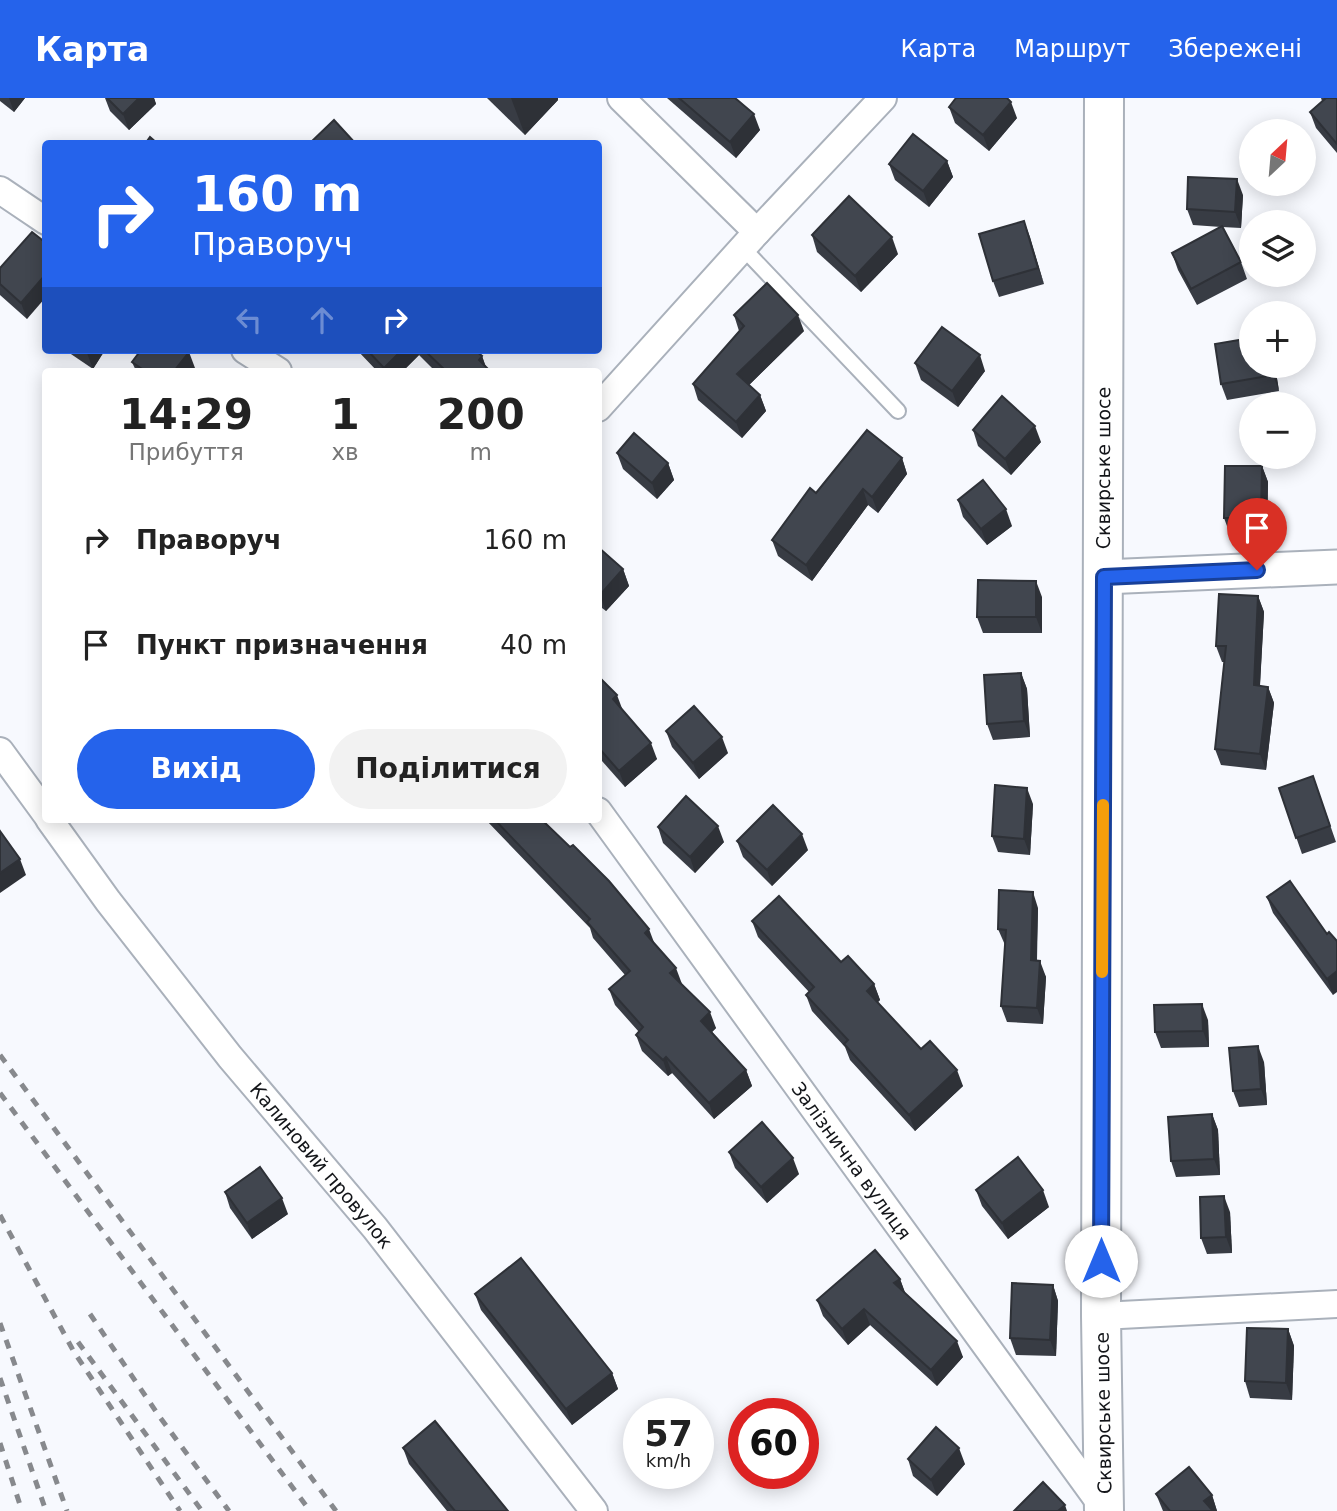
<!DOCTYPE html>
<html lang="uk">
<meta charset="utf-8">
<style>
body{margin:0;font-family:"DejaVu Sans",sans-serif;background:#f2f2f2;color:#222;height:100vh;display:flex;flex-direction:column;font-size:26px;white-space:nowrap}
*{box-sizing:border-box;margin:0}
p{font-size:23px;color:#767676}
.icon{flex:none;width:38px;height:38px;fill:none;stroke:currentColor;stroke-width:2;stroke-linecap:round;stroke-linejoin:round}
.map{position:relative;flex:1;overflow:hidden}
.side{position:absolute;left:42px;top:270px;width:560px;height:455px;display:flex;flex-direction:column;background:#fff;border-radius:7px;box-shadow:0 4px 18px #0003}
.side>*{flex:none}
.banner{position:absolute;left:42px;top:42px;width:560px;height:214px;border-radius:7px;box-shadow:0 4px 18px #0003;background:#2563eb;color:#fff;overflow:hidden}
.needle{width:46px;rotate:26deg}
.fabs{position:absolute;left:1239px;top:21px;display:grid;gap:14px}
.fabs a{display:grid;place-items:center;width:77px;height:77px;border-radius:50%;background:#fff;box-shadow:0 4px 18px #0003;font-size:35px}
.speed{position:absolute;left:623px;top:1300px;display:flex;gap:14px;font-size:35px;font-weight:700;text-align:center}
.speed>*{display:grid;place-content:center;width:91px;height:91px;border-radius:50%;background:#fff;box-shadow:0 4px 18px #0003;line-height:1}
.speed small{font-size:18px;font-weight:400}
.speed .limit{border:10px solid #d22;background:#fff;color:#111}
.pin{position:absolute;display:grid;place-items:center;width:60px;height:60px;color:#fff;margin:-72px -30px;border-radius:50% 50% 50% 0;rotate:-45deg;box-shadow:0 0 7px #0007}
.pin .icon{rotate:45deg}
.me{position:absolute;width:77px;margin:-38px;rotate:0deg;stroke-linejoin:round;filter:drop-shadow(0 0 5px #0008)}
.turn{display:flex;align-items:center;gap:24px;height:147px;padding:0 35px;font-size:32px}
.turn .icon{width:91px;height:91px;stroke-width:2.5}
.turn b{display:block;font-size:49px;line-height:60px}
.lanes{display:flex;align-items:center;height:66px;padding:0 35px;background:#0003;justify-content:center;gap:35px;direction:ltr}
.lanes .off{opacity:.35}
.eta{display:flex;justify-content:space-evenly;align-items:center;height:119px;text-align:center}
.eta b{font-size:42px;font-weight:700;line-height:49px}
.cta{display:flex;gap:14px;margin-top:auto;padding:14px 35px}
.cta a{flex:1;height:80px;border-radius:42px;background:#2563eb;color:#fff;font-size:28px;font-weight:700;line-height:80px;text-align:center}
.cta a+a{background:#f2f2f2;color:#222}
ul{padding:0;list-style:none}
li{display:flex;align-items:center;gap:21px;height:105px;padding:0 35px}
li div{flex:1}
li b{display:block;font-size:26px}
li em{font-style:normal}
header{display:flex;align-items:center;gap:42px;box-sizing:border-box;height:98px;padding:0 35px;background:#2563eb;color:#fff}
header strong{font-size:33px}
nav{display:flex;gap:38px;margin-inline-start:auto;font-size:24px}
.map>svg:first-child{display:block}
.lines{fill:none;stroke-linecap:round;stroke-linejoin:round}
.service-casing{stroke:#aab1bb;stroke-width:18}
.minor-casing{stroke:#aab1bb;stroke-width:30}
.tertiary-casing{stroke:#aab1bb;stroke-width:37}
.primary-casing{stroke:#aab1bb;stroke-width:42}
.service{stroke:#fff;stroke-width:14}
.minor{stroke:#fff;stroke-width:26}
.tertiary{stroke:#fff;stroke-width:33}
.primary{stroke:#fff;stroke-width:38}
.rail{stroke:#87898d;stroke-width:5;stroke-dasharray:9 9;stroke-linecap:butt}
.wall{fill:#383c44}
.shaded-wall{fill:#2e3137}
.building{fill:#41464f;stroke:#2e3137;stroke-width:2}
.route-casing{stroke:#184099;stroke-width:18}
.route{stroke:#2563eb;stroke-width:12}
.slow{stroke:#f59e0b;stroke-width:12}
.labels{text-anchor:middle;stroke-width:7;stroke-linejoin:round;paint-order:stroke}
.street-label{font-size:19px;fill:#131519;stroke:#fff}
</style>
<header>
<strong>Карта</strong>
<nav><a>Карта</a><a>Маршрут</a><a>Збережені</a></nav>
</header>
<div class="map">
<svg width="1337" height="1413" viewBox="0 0 1337 1413">
<rect width="100%" height="100%" fill="#f7f9fe"/>
<g class="lines">
<defs>
<path id="service" d="M743,150L898,313"/>
<g id="minor">
<path d="M621,0L757,134"/>
<path d="M0,92L46,123"/>
<path d="M245,252L278,273"/>
<path d="M598,310L757,134L883,0"/>
<path d="M0,653L46,716"/>
<path id="s1" d="M598,713L1103,1409"/>
<path id="s2" d="M49,721L108,803L230,959L375,1130L594,1413"/>
<path d="M1101,1218L1337,1206"/>
</g>
<path id="tertiary" d="M1103,479L1337,469"/>
<g id="primary">
<path id="s3" d="M1104,1413L1101,1218L1104,0"/>
</g>
</defs>
<use href="#service" class="service-casing"/>
<use href="#minor" class="minor-casing"/>
<use href="#tertiary" class="tertiary-casing"/>
<use href="#primary" class="primary-casing"/>
<use href="#service" class="service"/>
<use href="#minor" class="minor"/>
<use href="#tertiary" class="tertiary"/>
<use href="#primary" class="primary"/>
<g class="rail">
<path d="M0,957L336,1413"/>
<path d="M0,995L310,1413"/>
<path d="M0,1117L74,1254L180,1413"/>
<path d="M90,1216L159,1318L229,1413"/>
<path d="M0,1225L67,1413"/>
<path d="M78,1244L202,1413"/>
<path d="M0,1280L46,1413"/>
<path d="M0,1345L22,1413"/>
</g>
</g>
<g class="wall">
<path d="M0,0H25L14,14L0,3Z"/>
<path d="M105,0H154L156,6L129,32L110,13Z"/>
<path d="M487,0H558V2L525,37Z"/>
<path d="M667,0H735L760,32L736,60Z"/>
<path d="M1321,0H1337V55L1316,30L1310,14L1322,3Z"/>
<path d="M949,9L1017,20L989,53L955,25Z"/>
<path d="M947,63L953,79L929,109L895,82L889,66Z"/>
<path d="M1243,97L1241,130L1222,129L1241,164L1247,181L1197,207L1178,172L1172,155L1221,129L1193,127L1187,111Z"/>
<path d="M1024,123L1044,186L999,199L993,183Z"/>
<path d="M812,137L898,156L861,194L817,154Z"/>
<path d="M46,145L27,221L0,197V170Z"/>
<path d="M734,217L804,233L749,287L760,297L766,313L742,340L698,302L693,286L739,233Z"/>
<path d="M65,252H105L93,271Z"/>
<path d="M357,252H475L482,258L486,269L490,273H435L419,257L403,273H377Z"/>
<path d="M132,264L195,270L192,273H136Z"/>
<path d="M915,265L985,273L958,309L921,282Z"/>
<path d="M1275,268L1279,293L1227,302L1221,286Z"/>
<path d="M973,332L1041,344L1011,377L978,348Z"/>
<path d="M617,355L668,365L674,382L657,401L623,371Z"/>
<path d="M902,360L907,376L878,415L868,407L812,483L778,458L772,442L816,395Z"/>
<path d="M1262,368L1268,384L1267,436H1230L1224,420Z"/>
<path d="M958,402L1012,428L987,447L963,419Z"/>
<path d="M598,449L623,471L629,488L606,513L598,507Z"/>
<path d="M1258,498L1264,514L1260,588L1268,589L1274,605L1266,672L1221,667L1215,651L1224,564H1222L1216,548Z"/>
<path d="M1042,499V535H983L977,519Z"/>
<path d="M1021,575L1027,591L1030,639L993,642L987,626Z"/>
<path d="M598,578L657,661L625,689L602,663L598,653Z"/>
<path d="M666,633L728,655L699,681L672,649Z"/>
<path d="M1313,678L1336,744L1302,756L1279,690Z"/>
<path d="M1033,706L1030,757L998,754L992,738Z"/>
<path d="M485,721H541L654,845L682,886L716,930L712,934L746,972L752,988L714,1021L672,975L668,978L642,953L636,937L639,934L615,907L609,891L625,877L593,840L590,830Z"/>
<path d="M658,729L724,744L695,775L663,745Z"/>
<path d="M737,743L808,752L772,788L743,759Z"/>
<path d="M1267,799L1327,836L1333,897L1273,815Z"/>
<path d="M1038,810L1037,862L1046,879L1043,926L1007,924L1001,908L1005,847L998,831Z"/>
<path d="M752,823L841,864L874,886L880,902L877,905L921,951L963,988L915,1033L850,962L845,949L812,913L806,897L809,894L758,839Z"/>
<path d="M1208,922L1209,949L1161,950L1155,934Z"/>
<path d="M1264,964L1267,1007L1239,1009L1233,993Z"/>
<path d="M1212,1016L1218,1032L1220,1077L1176,1079L1171,1063Z"/>
<path d="M729,1054L799,1076L767,1105L735,1070Z"/>
<path d="M976,1092L1049,1109L1008,1141L982,1108Z"/>
<path d="M225,1094L288,1116L252,1141L230,1110Z"/>
<path d="M1230,1114L1232,1155L1207,1156L1201,1140Z"/>
<path d="M900,1181L905,1195L963,1259L937,1288L870,1227L848,1247L823,1218L817,1202Z"/>
<path d="M1053,1187L1058,1203L1056,1258L1016,1257L1010,1240Z"/>
<path d="M475,1196L612,1275L618,1291L572,1327L481,1212Z"/>
<path d="M1288,1231L1294,1248L1292,1302L1250,1300L1245,1283Z"/>
<path d="M403,1350L508,1413H447L409,1366Z"/>
<path d="M908,1361L965,1366L937,1398L913,1378Z"/>
<path d="M1156,1396L1212,1397L1217,1413H1163Z"/>
</g>
<g class="shaded-wall">
<path d="M9,0H25L14,14Z"/>
<path d="M139,0H154L156,6L129,32L123,16Z"/>
<path d="M511,0H558V2L525,37Z"/>
<path d="M1011,4L1017,20L989,53L983,37Z"/>
<path d="M754,16L760,32L736,60L730,44Z"/>
<path d="M947,63L953,79L929,109L923,93Z"/>
<path d="M1237,81L1243,97L1241,130L1235,114Z"/>
<path d="M1024,123L1030,139L1044,186L1038,170Z"/>
<path d="M892,139L898,156L861,194L855,178Z"/>
<path d="M46,176V199L27,221L21,205Z"/>
<path d="M798,217L804,233L743,293L737,276Z"/>
<path d="M88,252H105L93,271L87,255Z"/>
<path d="M402,252H417L419,257L403,273H386L384,270Z"/>
<path d="M189,254L195,270L192,273H174Z"/>
<path d="M980,257L985,273L958,309L952,293Z"/>
<path d="M482,258L487,273L479,262Z"/>
<path d="M1272,268H1275L1279,293L1273,277Z"/>
<path d="M760,297L766,313L742,340L736,324Z"/>
<path d="M1035,328L1041,344L1011,377L1005,361Z"/>
<path d="M902,360L907,376L878,415L872,399Z"/>
<path d="M668,365L674,382L657,401L652,385Z"/>
<path d="M1262,368L1268,384L1267,436L1261,420Z"/>
<path d="M863,391L868,407L812,483L806,467Z"/>
<path d="M1006,411L1012,428L987,447L981,431Z"/>
<path d="M623,471L629,488L606,513L600,497Z"/>
<path d="M1036,483L1042,499V535L1036,519Z"/>
<path d="M1258,498L1264,514L1259,603L1254,587Z"/>
<path d="M1021,575L1027,591L1030,639L1024,623Z"/>
<path d="M1268,589L1274,605L1266,672L1260,656Z"/>
<path d="M617,597L623,613L613,601Z"/>
<path d="M722,639L728,655L699,681L693,665Z"/>
<path d="M651,645L657,661L625,689L619,673Z"/>
<path d="M1027,690L1033,706L1030,757L1024,741Z"/>
<path d="M718,728L724,744L695,775L690,759Z"/>
<path d="M802,736L808,752L772,788L767,772Z"/>
<path d="M20,761L26,777L0,795V775Z"/>
<path d="M1033,794L1038,810L1036,878L1031,862Z"/>
<path d="M649,831L655,847L645,835Z"/>
<path d="M1040,863L1046,879L1043,926L1037,910Z"/>
<path d="M676,870L682,886L670,875Z"/>
<path d="M1337,873V894L1333,897L1327,881Z"/>
<path d="M874,886L880,902L872,909L867,893Z"/>
<path d="M1202,906L1208,922L1209,949L1203,933Z"/>
<path d="M710,914L716,930L707,939L701,923Z"/>
<path d="M1258,948L1264,964L1267,1007L1261,991Z"/>
<path d="M666,959L672,975L668,978L663,962Z"/>
<path d="M746,972L752,988L714,1021L709,1005Z"/>
<path d="M957,972L963,988L915,1033L909,1017Z"/>
<path d="M1212,1016L1218,1032L1220,1077L1214,1061Z"/>
<path d="M793,1060L799,1076L767,1105L761,1089Z"/>
<path d="M1043,1092L1049,1109L1008,1141L1002,1125Z"/>
<path d="M1224,1098L1230,1114L1232,1155L1226,1139Z"/>
<path d="M282,1100L288,1116L252,1141L247,1125Z"/>
<path d="M900,1181L906,1197L894,1185Z"/>
<path d="M1053,1187L1058,1203L1056,1258L1050,1242Z"/>
<path d="M864,1211L870,1227L848,1247L842,1231Z"/>
<path d="M1288,1231L1294,1248L1292,1302L1286,1285Z"/>
<path d="M957,1243L963,1259L937,1288L931,1272Z"/>
<path d="M612,1275L618,1291L572,1327L566,1311Z"/>
<path d="M959,1350L965,1366L937,1398L931,1382Z"/>
<path d="M1212,1397L1217,1413H1207L1204,1403Z"/>
<path d="M1065,1407L1067,1413H1058Z"/>
</g>
<g class="building">
<path d="M107,0H139L123,16Z"/>
<path d="M679,0H735L754,16L730,44Z"/>
<path d="M956,0H1007L1011,4L983,37L949,9Z"/>
<path d="M1326,0H1337V46L1310,14Z"/>
<path d="M334,22L356,46H309Z"/>
<path d="M913,36L947,63L923,93L889,66Z"/>
<path d="M150,39L158,46H145Z"/>
<path d="M1188,79L1237,81L1235,114L1187,111Z"/>
<path d="M849,98L892,139L855,178L812,137Z"/>
<path d="M1024,123L1038,170L993,183L979,136Z"/>
<path d="M1222,128L1241,164L1191,191L1172,155Z"/>
<path d="M32,134L46,145V176L21,205L0,186V170Z"/>
<path d="M767,185L798,217L737,276L760,297L736,324L693,286L744,228L734,217Z"/>
<path d="M942,229L980,257L952,293L915,265Z"/>
<path d="M1251,240V268H1272L1273,277L1221,286L1215,246Z"/>
<path d="M141,252H187L189,254L174,273H145L132,264Z"/>
<path d="M367,252H402L384,270Z"/>
<path d="M424,252H475L482,258L479,262L490,273H446Z"/>
<path d="M1002,298L1035,328L1005,361L973,332Z"/>
<path d="M867,332L902,360L872,399L863,391L806,467L772,442L810,390L816,395Z"/>
<path d="M634,335L668,365L652,385L617,355Z"/>
<path d="M1225,368H1262L1261,420H1224Z"/>
<path d="M983,382L1006,411L981,431L958,402Z"/>
<path d="M598,449L623,471L600,497L598,496Z"/>
<path d="M978,482L1036,483V519H977Z"/>
<path d="M1219,496L1258,498L1254,587L1268,589L1260,656L1215,651L1226,548H1216Z"/>
<path d="M1021,575L1024,623L987,626L984,577Z"/>
<path d="M598,578L617,597L613,601L651,645L619,673L598,649Z"/>
<path d="M694,608L722,639L693,665L666,633Z"/>
<path d="M1313,678L1330,728L1296,740L1279,690Z"/>
<path d="M995,687L1027,690L1024,741L992,738Z"/>
<path d="M686,698L718,728L690,759L658,729Z"/>
<path d="M773,707L802,736L767,772L737,743Z"/>
<path d="M494,721H541L570,749L573,747L609,783L649,831L645,835L676,870L670,875L710,914L701,923L746,972L709,1005L666,959L663,962L636,937L643,929L609,891L630,873L587,824L590,821Z"/>
<path d="M0,733L20,761L0,775Z"/>
<path d="M1290,783L1327,836L1329,834L1337,843V873L1327,881L1267,799Z"/>
<path d="M999,792L1033,794L1031,862L1040,863L1037,910L1001,908L1006,832L998,831Z"/>
<path d="M779,798L841,864L848,858L874,886L867,893L921,951L930,943L957,972L909,1017L844,946L848,942L806,897L814,889L752,823Z"/>
<path d="M1202,906L1203,933L1155,934L1154,907Z"/>
<path d="M1258,948L1261,991L1233,993L1229,950Z"/>
<path d="M1212,1016L1214,1061L1171,1063L1168,1019Z"/>
<path d="M762,1024L793,1060L761,1089L729,1054Z"/>
<path d="M1018,1059L1043,1092L1002,1125L976,1092Z"/>
<path d="M260,1069L282,1100L247,1125L225,1094Z"/>
<path d="M1224,1098L1226,1139L1201,1140L1200,1099Z"/>
<path d="M875,1152L900,1181L894,1185L957,1243L931,1272L864,1211L842,1231L817,1202Z"/>
<path d="M521,1160L612,1275L566,1311L475,1196Z"/>
<path d="M1012,1185L1053,1187L1050,1242L1010,1240Z"/>
<path d="M1247,1230L1288,1231L1286,1285L1245,1283Z"/>
<path d="M435,1323L508,1413H455L403,1350Z"/>
<path d="M936,1329L959,1350L931,1382L908,1361Z"/>
<path d="M1189,1369L1212,1397L1204,1403L1213,1413H1170L1156,1396Z"/>
<path d="M1043,1384L1065,1407L1058,1413H1014Z"/>
</g>
<g class="lines">
<defs>
<path id="route" d="M1101,1163L1104,479L1257,472"/>
</defs>
<use href="#route" class="route-casing"/>
<use href="#route" class="route"/>
<path class="slow" d="M1102,874L1103,707"/>
</g>
<g class="labels">
<g class="street-label">
<text dy="7" stroke="none"><textPath href="#s3" startOffset="1043">Сквирське шосе</textPath></text>
<text dy="7" stroke="none"><textPath href="#s1" startOffset="432">Залізнична вулиця</textPath></text>
<text dy="7" stroke="none"><textPath href="#s2" startOffset="441">Калиновий провулок</textPath></text>
<text transform="translate(1103 1315) rotate(-91)" y="7">Сквирське шосе</text>
</g>
</g>
</svg>
<div class="fabs">
<a><svg class="needle" viewBox="-14 -14 28 28"><path d="M0-13l5 13h-10z" fill="#e53935"/><path d="M0 13l5-13h-10z" fill="#767676"/></svg></a>
<a><svg class="icon" aria-label="layers" viewBox="0 0 24 24"><path d="M12 4l9 5-9 5-9-5zM3 14l9 5 9-5"/></svg></a>
<a>+</a>
<a>−</a>
</div>
<div class="speed"><div>57<small>km/h</small></div><div class="limit">60</div></div>
<div class="pin" style="left:1257px;top:472px;background:#d93025"><svg class="icon" aria-label="arrive" viewBox="0 0 24 24"><path d="M6 21V4h12l-3 4 3 4H6"/></svg></div>
<svg class="me" style="left:1101px;top:1163px" viewBox="-20 -20 40 40"><circle r="19" fill="#fff"/><path d="M0-13L10 11 0 6-10 11z" fill="#2563eb"/></svg>
<div class="banner">
<div class="turn"><svg class="icon" aria-label="right" viewBox="0 0 24 24"><path d="M7 20v-9h11M14 6l5 5-5 5"/></svg><div><b>160 m</b>Праворуч</div></div>
<div class="lanes"><svg class="icon off" aria-label="left" viewBox="0 0 24 24"><path d="M17 20v-9H6M10 6l-5 5 5 5"/></svg><svg class="icon off" aria-label="ahead" viewBox="0 0 24 24"><path d="M12 20V5M6 11l6-6 6 6"/></svg><svg class="icon" aria-label="right" viewBox="0 0 24 24"><path d="M7 20v-9h11M14 6l5 5-5 5"/></svg></div>
</div>
<section class="side">
<div class="eta">
<div><b>14:29</b><p>Прибуття</p></div>
<div><b>1</b><p>хв</p></div>
<div><b>200</b><p>m</p></div>
</div>
<ul>
<li><svg class="icon" aria-label="right" viewBox="0 0 24 24"><path d="M7 20v-9h11M14 6l5 5-5 5"/></svg><div><b>Праворуч</b></div><em>160 m</em></li>
<li><svg class="icon" aria-label="arrive" viewBox="0 0 24 24"><path d="M6 21V4h12l-3 4 3 4H6"/></svg><div><b>Пункт призначення</b></div><em>40 m</em></li>
</ul>
<div class="cta"><a>Вихід</a><a>Поділитися</a></div>
</section>
</div>
